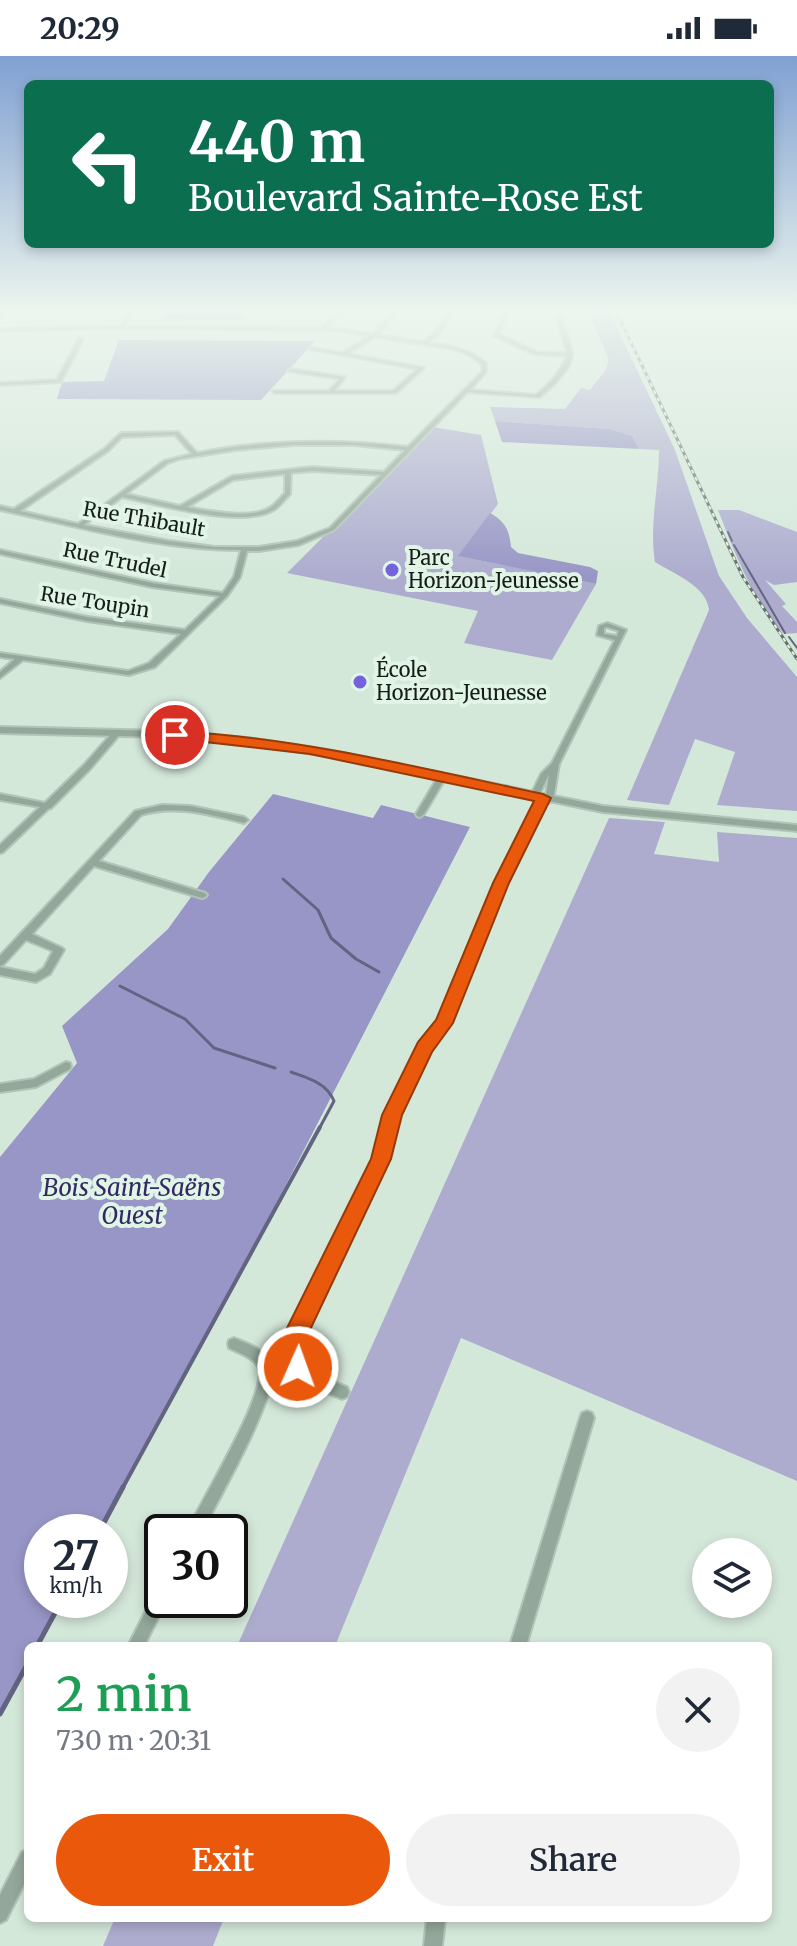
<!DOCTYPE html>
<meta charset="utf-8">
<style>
body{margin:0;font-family:Merriweather,serif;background:#f2f2f3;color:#1f2937;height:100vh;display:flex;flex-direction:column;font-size:30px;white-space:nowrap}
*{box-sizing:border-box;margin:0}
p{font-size:26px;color:#747a83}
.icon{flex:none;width:44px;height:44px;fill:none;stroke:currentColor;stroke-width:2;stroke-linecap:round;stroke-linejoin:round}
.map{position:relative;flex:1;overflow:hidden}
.drawer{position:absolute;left:24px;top:1586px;width:748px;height:280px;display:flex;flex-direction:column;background:#fff;border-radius:12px;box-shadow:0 4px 12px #0003}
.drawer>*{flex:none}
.banner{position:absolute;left:24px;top:24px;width:750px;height:168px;border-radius:12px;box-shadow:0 4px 12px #0003;background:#0b6e4f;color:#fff;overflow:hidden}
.tools{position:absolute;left:692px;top:1482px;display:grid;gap:16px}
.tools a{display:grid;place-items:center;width:80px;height:80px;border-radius:50%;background:#fff;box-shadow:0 4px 12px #0003;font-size:40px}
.speed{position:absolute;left:24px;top:1458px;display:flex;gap:16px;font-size:40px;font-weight:700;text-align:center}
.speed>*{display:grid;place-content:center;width:104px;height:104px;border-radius:50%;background:#fff;box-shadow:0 4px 12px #0003;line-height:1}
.speed small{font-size:20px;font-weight:400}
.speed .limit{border:4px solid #111;border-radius:12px;background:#fff;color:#111}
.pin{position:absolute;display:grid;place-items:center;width:68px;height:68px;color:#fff;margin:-34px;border:4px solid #fff;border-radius:50%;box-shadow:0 2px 8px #0007}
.me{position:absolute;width:88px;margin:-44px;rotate:2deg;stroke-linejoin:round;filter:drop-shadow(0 0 6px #0008)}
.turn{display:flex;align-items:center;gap:28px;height:168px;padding:0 32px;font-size:36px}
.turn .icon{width:104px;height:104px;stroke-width:2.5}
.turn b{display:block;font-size:56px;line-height:68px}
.round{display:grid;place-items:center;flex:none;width:84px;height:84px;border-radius:42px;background:#f2f2f3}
.head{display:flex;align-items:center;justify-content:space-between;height:136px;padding:0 32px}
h1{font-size:48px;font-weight:600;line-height:60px;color:#1e9e55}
.cta{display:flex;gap:16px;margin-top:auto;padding:16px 32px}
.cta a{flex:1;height:92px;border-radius:48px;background:#ea580c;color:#fff;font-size:32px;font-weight:600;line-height:92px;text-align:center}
.cta a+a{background:#f2f2f3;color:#1f2937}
.status{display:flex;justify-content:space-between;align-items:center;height:56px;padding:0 40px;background:#fff;direction:ltr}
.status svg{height:22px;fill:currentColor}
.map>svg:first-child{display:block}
.green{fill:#adaccf}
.forest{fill:#9896c6}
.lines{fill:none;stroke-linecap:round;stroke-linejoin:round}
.stream-far3{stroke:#636482;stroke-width:2}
.stream-far2{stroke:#636482;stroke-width:3}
.stream-far1{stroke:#636482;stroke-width:4}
.stream{stroke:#636482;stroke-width:5}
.minor-casing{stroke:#b2c3b7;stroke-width:4}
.tertiary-casing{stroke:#b2c3b7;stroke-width:4}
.secondary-casing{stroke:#b2c3b7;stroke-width:4}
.minor{fill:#93a89a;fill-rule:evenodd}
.tertiary{fill:#93a89a;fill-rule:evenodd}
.secondary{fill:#6c8b77;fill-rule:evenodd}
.rail-casing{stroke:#657168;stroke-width:3}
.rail{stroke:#e1f5e7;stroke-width:2;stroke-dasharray:4;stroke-linecap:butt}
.route{fill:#ea580c;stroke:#983908;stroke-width:2}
.poi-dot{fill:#7561dc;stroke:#e1f5e7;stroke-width:3}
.labels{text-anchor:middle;stroke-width:8;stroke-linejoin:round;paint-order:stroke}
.far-street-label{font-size:20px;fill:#161d18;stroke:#e1f5e7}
.far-poi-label{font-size:20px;fill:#161d18;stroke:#e1f5e7;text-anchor:start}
.park-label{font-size:24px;font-style:italic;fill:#322964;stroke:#e1f5e7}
</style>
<div class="status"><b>20:29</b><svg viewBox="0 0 49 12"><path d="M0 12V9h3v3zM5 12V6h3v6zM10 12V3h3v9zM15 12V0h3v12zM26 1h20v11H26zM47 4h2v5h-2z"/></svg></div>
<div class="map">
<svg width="797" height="1890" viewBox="0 0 797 1890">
<rect width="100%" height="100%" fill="#d4e8da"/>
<g class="green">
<path d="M588,255H609L675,394L719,520L747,562L797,621V755L717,749L735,696L695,683L669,749L627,744L709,554C707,530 674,518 655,506C649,468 659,432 659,394L639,393L632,380L610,373L495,365L490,351L565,353L581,332L590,334L605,315L609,304Z"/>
<path d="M433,371L481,379L498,448L459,500L596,528L552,604L464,587L478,555L287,517Z"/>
<path d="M718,454H739L797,476V526L774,529L765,524L786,548L782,550L797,566V577L784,578C752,544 734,495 718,454Z"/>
<path d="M609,762L665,766L654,798L719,806L717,776L797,782V1425L461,1282L335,1590H237Z"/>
<path d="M115,1862H224L213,1890H103Z"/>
</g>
<g class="forest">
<path d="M164,255H247L244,264L161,263Z"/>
<path d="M119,284L315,285L261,344L57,343L62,326L104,325Z"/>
<path d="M495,365L610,373L632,380L639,393L502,386Z"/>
<path d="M490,457C506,466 509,474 511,491L518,497L590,511L598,515L596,528L458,500Z"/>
<path d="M273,738L373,762L381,749L470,771L216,1265L100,1476H42V1544H63L38,1590H28V1608L0,1659V1101L77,1007L62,970L168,873L209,816Z"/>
</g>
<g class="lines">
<g class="stream-far3">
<path d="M728,476L732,485"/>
<path d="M734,489L785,577"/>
<path d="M789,581L797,592"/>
</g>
<g class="stream-far2">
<path d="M283,823L318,854L331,882L356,903L379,916"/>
<path d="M120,930L185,963L214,992L275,1012"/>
<path d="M291,1016C308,1022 327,1027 334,1045L319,1073"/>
</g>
<path class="stream-far1" d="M122,1433L320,1071"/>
<g class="stream">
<path d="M99,1476L123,1431"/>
<path d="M37,1590L62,1544"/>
<path d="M0,1658L28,1607"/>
</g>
<defs>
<g id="minor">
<path d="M128,255H132L126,270L321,272L338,255H342L326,272L339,273L373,278L394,255H398L378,279L424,286L435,276L450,255H454L439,278L428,287C451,290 467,292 486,307V316L470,334L536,339C549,329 561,315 567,300L534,298L494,280L506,255H510L498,278L537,296L567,297L555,255H559C562,265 573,292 572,300C571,314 549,334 539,341L467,336L334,474L299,489L259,495H247L240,521L227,540L155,611L129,619L23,604L0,622V616L15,603L0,601V597L128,615L149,607L181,578L87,565L0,547V543L87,561L185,574L220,540L152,531L0,498V494L152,527L223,537L234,521L241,494C159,494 80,471 0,454V450L14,453L104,393L121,377L178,376L197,397C267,383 338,383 408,391L482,316V308L471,300L453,293L375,281L347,298L424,312L396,337H275L273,335H329L340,323L288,315L290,313L345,321L334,335H393L418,313L310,293L312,292L343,297L370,280L339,275L131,272L0,275V273L121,270ZM175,379L192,398L164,405L78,468L20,455L108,395L122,381ZM294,389H353L405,394L384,416L312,411L232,420L180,450L126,438L168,407L179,403L236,394ZM312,415L381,419L330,472L297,485L259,491H215L169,485L84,469L122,441C158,448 238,472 272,455C279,452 284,444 290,438L291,417ZM285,418V437C281,441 276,447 271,451C252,464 209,455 187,451L233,424Z"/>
<path d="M79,282L83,283L61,326L0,329V327L57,324Z"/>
<path d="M607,567L626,574L559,708L553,744L549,747L546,745L506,827L449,967L429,995L397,1059L387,1103L303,1277C298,1316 315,1318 347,1331L349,1336L347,1341L342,1343C306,1328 284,1320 291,1276L375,1103L387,1059L421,989L440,965L496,827L539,742L540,740H546L549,718L537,743H531L530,741L541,718L552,707L615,584L597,579L599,570ZM607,571L619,575L617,580L604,578V572Z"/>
<path d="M114,675H117L121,677L90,713L51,752L48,753L3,796L0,797V789L40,751L0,744V738L45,747L84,709Z"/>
<path d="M442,718L446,721L424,758L420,761L417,760L416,758L438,721Z"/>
<path d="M162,749L190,750L244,761L248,764L244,767C211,759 175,748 141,759L99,805L205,837L207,839L205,841L202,842L94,810L32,878L62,892L64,894L50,918L36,926L0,919V911L35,918L44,912L53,895L26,884L3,909L0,910V900L135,755Z"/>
<path d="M66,1006L70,1007L71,1010L70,1013L36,1031L0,1036V1028L34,1023Z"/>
<path d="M234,1282C248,1288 268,1294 272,1311C278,1341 217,1445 202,1476H187C200,1446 266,1340 259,1313C256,1302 238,1297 229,1292L228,1288L229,1284Z"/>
<path d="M587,1355L592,1357L594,1362L526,1590H510L580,1362L582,1357Z"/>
<path d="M162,1531V1544H167L144,1590H128L157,1533Z"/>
<path d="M28,1793V1820L6,1864L0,1867V1839L22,1796Z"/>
<path d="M427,1862H445L442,1890H424Z"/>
</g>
<path id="tertiary" d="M0,671L162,675L247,682L327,694L603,750L797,769V775L603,756L327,700L247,688L162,681L0,677Z"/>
<path id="secondary" d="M0,255H6L0,261Z"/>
</defs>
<use href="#minor" class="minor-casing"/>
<use href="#tertiary" class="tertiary-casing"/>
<use href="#secondary" class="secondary-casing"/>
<use href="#minor" class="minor"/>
<use href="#tertiary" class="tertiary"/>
<use href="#secondary" class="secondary"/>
<defs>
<path id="rail" d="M616,255L743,521L797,603"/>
</defs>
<use href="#rail" class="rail-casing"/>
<use href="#rail" class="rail"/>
</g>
<linearGradient id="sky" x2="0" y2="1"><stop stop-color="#80a0d2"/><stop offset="0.49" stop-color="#ecf5ee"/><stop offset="1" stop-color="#ecf5ee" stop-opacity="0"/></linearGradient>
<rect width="797" height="520" fill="url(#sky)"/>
<path class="route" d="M175,675C300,682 421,712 543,738L551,742L509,827L453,967L432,996L402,1059L391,1103L308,1278C305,1293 312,1307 306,1319L298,1323L289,1319L281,1294L285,1276L371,1103L382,1059L418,986L436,964L493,827L534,745L310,698L170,682V676Z"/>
<g class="poi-dot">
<circle cx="392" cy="514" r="8"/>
<circle cx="360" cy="626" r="8"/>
</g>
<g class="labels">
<g class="far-street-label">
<text transform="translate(144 463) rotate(10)" y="7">Rue Thibault</text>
<text transform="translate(115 504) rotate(12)" y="7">Rue Trudel</text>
<text transform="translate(95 546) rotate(9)" y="7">Rue Toupin</text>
</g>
<g class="far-poi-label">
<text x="408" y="509">Parc<tspan x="408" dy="23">Horizon-Jeunesse</tspan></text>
<text x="376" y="621">École<tspan x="376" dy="23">Horizon-Jeunesse</tspan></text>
</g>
<g class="park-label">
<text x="132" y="1140">Bois Saint-Saëns<tspan x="132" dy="28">Ouest</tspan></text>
</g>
</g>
</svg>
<div class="tools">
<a><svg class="icon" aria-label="layers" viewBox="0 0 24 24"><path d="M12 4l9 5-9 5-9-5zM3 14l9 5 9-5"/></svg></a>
</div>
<div class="speed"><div>27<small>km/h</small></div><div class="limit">30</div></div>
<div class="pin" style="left:175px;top:679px;background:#d93025"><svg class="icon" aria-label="arrive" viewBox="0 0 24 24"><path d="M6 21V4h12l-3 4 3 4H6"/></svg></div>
<svg class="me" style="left:298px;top:1311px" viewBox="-20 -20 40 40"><circle r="17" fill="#ea580c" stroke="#fff" stroke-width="3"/><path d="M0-11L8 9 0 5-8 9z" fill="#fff"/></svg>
<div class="banner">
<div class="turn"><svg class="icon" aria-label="left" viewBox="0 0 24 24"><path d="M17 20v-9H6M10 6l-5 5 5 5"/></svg><div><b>440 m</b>Boulevard Sainte-Rose Est</div></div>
</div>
<section class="drawer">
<div class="head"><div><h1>2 min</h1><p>730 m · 20:31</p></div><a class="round"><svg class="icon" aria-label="close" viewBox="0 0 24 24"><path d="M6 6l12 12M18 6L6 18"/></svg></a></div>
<div class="cta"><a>Exit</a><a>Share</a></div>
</section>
</div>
